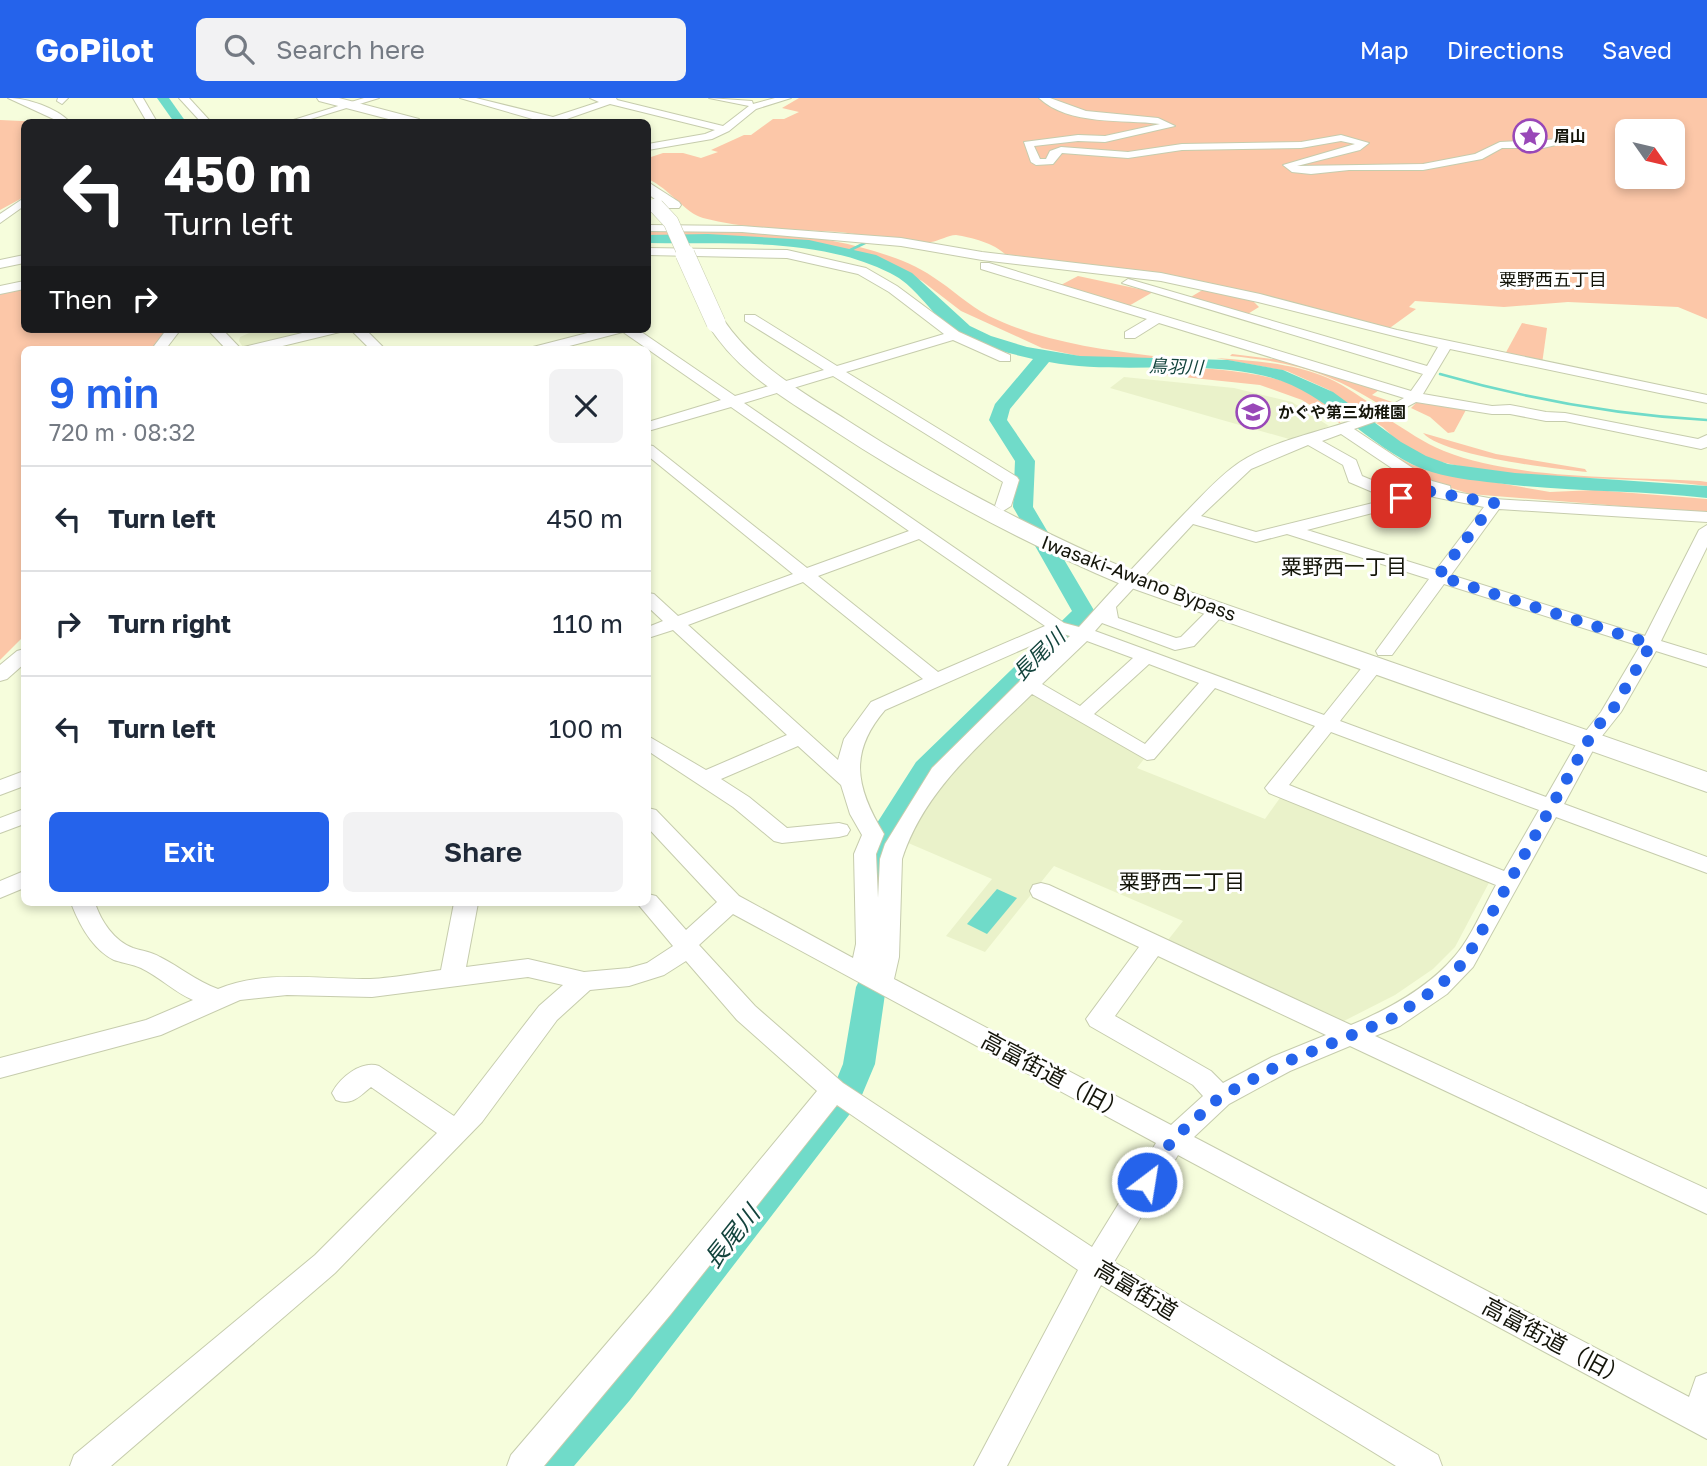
<!DOCTYPE html>
<meta charset="utf-8">
<style>
body{margin:0;font-family:"Golos Text","Noto Sans JP",sans-serif;background:#f2f2f3;color:#1f2937;height:100vh;display:flex;flex-direction:column;font-size:26px;white-space:nowrap}
*{box-sizing:border-box;margin:0}
p{font-size:23px;color:#747a83}
.icon{flex:none;width:38px;height:38px;fill:none;stroke:currentColor;stroke-width:2;stroke-linecap:round;stroke-linejoin:round}
.map{position:relative;flex:1;overflow:hidden}
.sheet{position:absolute;left:21px;top:248px;width:630px;height:560px;display:flex;flex-direction:column;background:#fff;border-radius:10px;box-shadow:0 4px 10px #0003}
.sheet>*{flex:none}
.hud{position:absolute;left:21px;top:21px;width:630px;height:214px;border-radius:10px;box-shadow:0 4px 10px #0003;background:#202124;color:#fff;overflow:hidden}
.needle{width:46px;rotate:124deg}
.controls{position:absolute;left:1615px;top:21px;display:grid;gap:14px}
.controls a{display:grid;place-items:center;width:70px;height:70px;border-radius:10px;background:#fff;box-shadow:0 4px 10px #0003;font-size:35px}
.pin{position:absolute;display:grid;place-items:center;width:60px;height:60px;color:#fff;margin:-30px;border-radius:14px;box-shadow:0 4px 10px #0006}
.me{position:absolute;width:77px;margin:-38px;rotate:31deg;stroke-linejoin:round;filter:drop-shadow(0 0 5px #0008)}
.turn{display:flex;align-items:center;gap:24px;height:147px;padding:0 28px;font-size:32px}
.turn .icon{width:91px;height:91px;stroke-width:2.5}
.turn b{display:block;font-size:49px;line-height:60px}
.then{display:flex;align-items:center;height:66px;padding:0 28px;background:#0003;gap:14px;font-size:26px}
.round{display:grid;place-items:center;flex:none;width:74px;height:74px;border-radius:10px;background:#f2f2f3}
.headline{display:flex;align-items:center;justify-content:space-between;height:119px;padding:0 28px}
h1{font-size:42px;font-weight:600;line-height:52px;color:#2563eb}
.button{display:flex;gap:14px;margin-top:auto;padding:14px 28px}
.button a{flex:1;height:80px;border-radius:10px;background:#2563eb;color:#fff;font-size:28px;font-weight:600;line-height:80px;text-align:center}
.button a+a{background:#f2f2f3;color:#1f2937}
ul{padding:0;list-style:none}
li{display:flex;align-items:center;gap:21px;height:105px;padding:0 28px;border-top:2px solid #e0e1e3}
li div{flex:1}
li b{display:block;font-size:26px}
li em{font-style:normal}
header{display:flex;align-items:center;gap:42px;box-sizing:border-box;height:98px;padding:0 35px;background:#2563eb;color:#fff}
header strong{font-size:33px}
nav{display:flex;gap:38px;margin-inline-start:auto;font-size:24px}
.search{width:490px;height:63px;background:#f2f2f3;display:flex;align-items:center;gap:18px;box-sizing:border-box;padding:0 24px;border-radius:10px;color:#747a83;font-size:26px}
.map>svg:first-child{display:block}
.built{fill:#eaf2ca}
.green{fill:#fcc7a8;fill-rule:evenodd}
.water{fill:#70dbc9}
.lines{fill:none;stroke-linecap:round;stroke-linejoin:round}
.stream{stroke:#70dbc9;stroke-width:2.5}
.river{fill:#70dbc9;fill-rule:evenodd}
.minor-casing{stroke:#c6ccad;stroke-width:2}
.highway-casing{stroke:#c6ccad;stroke-width:2}
.minor{fill:#fff;fill-rule:evenodd}
.highway{fill:#fff;fill-rule:evenodd}
.highway-bridge-far1-casing{stroke:#c6ccad;stroke-width:16;stroke-linecap:butt}
.highway-bridge-casing{stroke:#c6ccad;stroke-width:20;stroke-linecap:butt}
.highway-bridge-far1{stroke:#fff;stroke-width:15}
.highway-bridge{stroke:#fff;stroke-width:19}
.route{stroke:#2563eb;stroke-width:12;stroke-dasharray:0 21.6}
.labels{text-anchor:middle;stroke-width:6;stroke-linejoin:round;paint-order:stroke}
.far-poi-label{font-size:16px;font-weight:bold;fill:#14150a;stroke:#fff;text-anchor:start}
.far-neighbourhood-label{font-size:18px;fill:#14150a;stroke:#fff}
.far-water-label{font-size:18px;font-style:italic;fill:#13443d;stroke:#fff}
.street-label{font-size:19px;fill:#14150a;stroke:#fff}
.neighbourhood-label{font-size:21px;fill:#14150a;stroke:#fff}
.water-label{font-size:21px;font-style:italic;fill:#13443d;stroke:#fff}
.near-street-label{font-size:23px;fill:#14150a;stroke:#fff}
.near-water-label{font-size:24px;font-style:italic;fill:#13443d;stroke:#fff}
</style>
<header>
<strong>GoPilot</strong>
<div class="search"><svg class="icon" aria-label="search" viewBox="0 0 24 24"><circle cx="10" cy="10" r="6"/><path d="M15 15l6 6"/></svg>Search here</div>
<nav><a>Map</a><a>Directions</a><a>Saved</a></nav>
</header>
<div class="map">
<svg width="1707" height="1368" viewBox="0 0 1707 1368">
<rect width="100%" height="100%" fill="#f6fddc"/>
<g class="built">
<path d="M244,231H284L287,235L302,231H330L245,252L239,243L240,239L256,232L243,235Z"/>
<path d="M1124,279L1234,290L1292,304L1329,328L1296,343L1110,290Z"/>
<path d="M1030,592L1144,661L1137,670L1265,721L1282,697L1492,779L1455,849L1433,871L1395,897L1338,926L1168,846V842L1183,823L1054,768L985,854L946,838L992,781L906,744L944,678Z"/>
</g>
<g class="green">
<path d="M799,0H1707V221L1678,209L1568,204L1504,209L1415,203L1409,209L1416,211L1387,232L1173,179L1005,156C995,146 971,139 956,137C948,137 939,143 931,144C903,146 868,137 840,134C794,131 748,132 703,120C685,115 670,91 648,81V60L663,55H683L701,60L718,54L711,52L744,37H751L773,21H784L799,14L782,10ZM1628,33H1673V79H1628Z"/>
<path d="M0,22L44,24H24V99L0,112Z"/>
<path d="M648,133C722,135 802,130 874,153C894,159 916,167 933,179C952,191 968,207 989,218C1040,243 1097,251 1153,258L1150,263H1101L1042,250L961,213L922,183L869,157L803,144L765,140L648,137Z"/>
<path d="M1078,178L1153,194L1127,209L1059,188Z"/>
<path d="M24,189V231H169L154,252H24V538L0,562V194Z"/>
<path d="M1206,190L1250,200L1259,209L1246,217L1189,200Z"/>
<path d="M1522,225L1547,230L1542,266L1504,258Z"/>
<path d="M1232,256L1272,261L1277,258L1382,290L1372,297L1395,305L1385,310C1331,275 1295,264 1230,258Z"/>
<path d="M1216,260C1254,263 1293,265 1328,280C1346,288 1363,301 1379,311L1363,318L1329,292L1287,273Z"/>
<path d="M1174,268C1219,272 1324,274 1341,326L1302,302L1260,287L1155,276L1161,271Z"/>
<path d="M1419,302L1467,310L1454,334L1448,335L1430,319L1411,310Z"/>
<path d="M1388,321C1406,332 1424,345 1444,353C1517,382 1621,378 1700,383L1707,384V388C1610,374 1506,389 1413,355C1396,348 1391,332 1376,325Z"/>
<path d="M1423,335L1496,356L1585,371L1587,374C1554,371 1444,358 1423,335Z"/>
<path d="M1400,360L1413,367L1453,377L1550,394L1595,392L1707,401V415L1470,396L1420,380L1395,361Z"/>
</g>
<path class="water" d="M997,791L1017,800L987,836L967,826Z"/>
<g class="lines">
<g class="stream">
<path d="M844,155L867,144"/>
<path d="M1440,276C1527,301 1616,317 1707,322"/>
</g>
<g class="river">
<path d="M157,0H169L186,24H174Z"/>
<path d="M708,136L809,142L876,157L912,175L970,228L991,238L1027,249L1080,258L1228,262L1283,272L1333,294L1401,344L1426,358L1448,366L1515,375L1707,388V400C1637,392 1566,394 1496,385C1472,382 1446,380 1423,371C1365,348 1328,293 1265,278C1194,261 1120,277 1049,264L1010,311L1007,322L1035,363L1033,409L1095,514L935,675L901,731L889,763L893,813L892,833L887,840L877,844L867,840L862,833L865,813L861,763L877,725L916,664L1072,513L1013,409L1015,363L989,322L995,306L1033,261C1005,254 972,248 949,229C928,212 915,187 890,175C816,138 727,147 648,145V137Z"/>
<path d="M871,878L882,881L886,889L875,966L859,1004L630,1302L574,1368H528L534,1354L602,1276L834,988L843,966L856,889L860,881Z"/>
</g>
<defs>
<g id="minor">
<path d="M8,0C28,0 56,10 70,24H60Z"/>
<path d="M58,0H68L62,6L57,3Z"/>
<path d="M133,0H143L157,24H147Z"/>
<path d="M179,0H189L211,24H201Z"/>
<path d="M364,0H379L301,24H287Z"/>
<path d="M460,0H476L553,19L599,4L590,0H616L617,2L723,28L749,8L709,0L752,3L753,6L775,0H791L756,11L729,33L712,41L648,52V46L705,36L715,32L610,6L564,22L566,24H543Z"/>
<path d="M1039,0H1050L1086,13L1158,20L1175,28L1105,44L1078,43L1034,48L1040,61H1046L1050,53L1061,49L1128,54L1182,46L1301,44L1341,37L1369,45L1360,52L1297,68L1423,66L1475,56L1500,44L1564,41L1569,44L1543,50H1502L1482,61L1423,72H1349L1311,76L1292,74L1283,67L1355,46L1341,43L1301,50L1182,52L1128,60L1062,55L1053,66L1036,67L1031,64L1024,44L1078,37L1105,38L1160,26C1123,21 1069,28 1039,0Z"/>
<path d="M24,100V108L0,125V116Z"/>
<path d="M648,127L742,128L901,140L982,154L1161,175L1260,196L1397,232L1707,297V305L1450,251L1423,296L1492,308L1510,307L1546,314L1565,315L1698,341L1707,337V349L1701,351L1565,323H1546L1510,316H1492L1416,304L1388,319L1354,331L1432,383L1450,388L1451,393L1494,401L1707,414V424L1499,411L1451,477L1645,538L1699,432L1707,427V449L1661,543L1707,557V569L1656,553L1621,614L1598,643L1564,706L1707,759V775L1556,719L1473,869L1447,896L1400,928L1375,938L1707,1091V1116L1350,948L1290,973L1229,1006L1194,1039L1689,1299L1696,1279L1707,1275V1341L1178,1057L1114,1164L1438,1357L1442,1368H1396L1101,1187L1007,1368H974L1078,1172L837,1007L671,1216L544,1368H507L511,1357L649,1196L817,993L737,922L686,863L664,877L629,888L590,892L557,922L482,1024L335,1175L111,1368H70L74,1357L315,1157L437,1035L371,989C359,999 351,1008 336,1002L332,995C340,979 362,962 379,968L454,1018L539,908L563,887L528,879L372,899L287,897L240,902L161,937L0,980V960L146,922L193,902C174,894 160,879 141,870C132,866 123,865 114,862C93,852 79,826 71,805H95C101,823 114,843 133,850C142,853 152,854 160,859C180,869 196,883 218,891C265,871 320,882 370,881C394,880 418,875 441,872L454,805H478L466,869L528,861L584,874L629,870L647,865L673,848L637,805H648V796L656,798L686,832L717,804L648,730V710L656,712L739,798L853,860L856,846L854,756L862,737L850,716L841,687L798,648L721,681L749,699L787,730L839,725L847,727L850,732L847,737L839,739L782,745L774,743L733,709L648,653V638L706,672L787,637L673,532L648,540V529L663,523L648,509V495L654,496L678,518L793,476L648,358V347L653,348L807,470L909,433L731,309L648,333V324L721,302L623,234L554,252H531L533,249L603,231H637L735,298L824,272L745,223V217H755L837,268L944,236L889,194L858,176L787,160L648,157V150L787,152L866,170L897,188L959,234L1010,257V263H1000L953,242L846,274L1017,379L1019,382L1011,408L1003,413L995,408L1003,384L833,278L744,305L1064,525L1079,529C1114,490 1149,452 1185,415C1202,398 1219,378 1240,364C1287,334 1355,330 1404,300L1159,225L1135,240H1125V234L1147,221L981,171V165H989L1411,293L1423,276L1122,185L1128,181L1132,182L1427,268L1438,249L1258,204L1161,183L982,162L901,148L742,134L648,133ZM1341,336L1420,389L1421,390L1405,396L1362,378L1356,362L1322,343ZM1308,347L1343,367L1349,384L1389,401L1256,434L1201,418L1251,371ZM1429,398L1484,409L1436,472L1307,432L1411,405ZM1193,426L1256,444L1287,436L1429,481L1376,553L1378,557H1392L1444,486L1640,548L1601,614L1578,643L1546,699L1340,623L1385,566L1382,562H1368L1324,617L1095,533L1102,525L1175,552L1194,548L1224,516L1227,512L1224,508H1212L1181,539L1176,540L1118,520L1116,509ZM919,441L1045,528L938,574L818,478ZM803,484L923,581L871,604L844,641L838,662L688,527ZM1060,535L1070,538L1021,582L932,670L885,746L880,761L878,800L876,756L884,736C856,690 848,655 885,612ZM1087,543L1133,560L1080,608L1042,586ZM1149,566L1199,585L1145,646L1094,616ZM1215,590L1315,628L1269,685L1265,690L1269,695L1496,787C1483,810 1472,838 1455,858C1428,890 1389,911 1351,927L1049,787L1041,785L1033,787L1030,793L1033,799L1139,849L1086,921L1090,928L1193,987L1203,998L1171,1027L894,881L899,859L902,761C924,692 982,645 1032,596L1147,662L1154,661ZM1331,634L1539,712L1504,773L1289,687ZM733,816L1156,1045L1092,1149L843,985L755,908L699,847ZM1158,858L1326,937L1272,959L1223,985L1211,973L1115,918Z"/>
<path d="M24,157V165L0,170V162Z"/>
<path d="M24,183V191L0,196V188Z"/>
<path d="M167,231H181L165,252H151Z"/>
<path d="M207,231H222L242,252H227Z"/>
<path d="M319,231H342L340,234L266,252H242L244,249Z"/>
<path d="M350,231H365L386,252H371Z"/>
<path d="M24,551V566L7,581L0,583V567L17,553Z"/>
<path d="M24,673V688L0,697V682Z"/>
<path d="M24,711V726L0,735V720Z"/>
<path d="M24,773V790L0,800V783Z"/>
</g>
<g id="highway">
<path d="M317,0H339L419,21L421,24H400L319,3Z"/>
<path d="M648,84L679,104L681,107L679,110H667L648,96Z"/>
<path d="M716,219L723,221C754,267 799,292 845,321C939,382 1037,433 1141,477L1707,674V694L1123,487C1019,443 921,390 827,328C781,298 736,273 707,225Z"/>
</g>
</defs>
<use href="#minor" class="minor-casing"/>
<use href="#highway" class="highway-casing"/>
<use href="#minor" class="minor"/>
<use href="#highway" class="highway"/>
<defs>
<path id="highway-bridge-far1" d="M656,108L671,124L686,158"/>
<path id="highway-bridge" d="M685,156L716,225"/>
</defs>
<use href="#highway-bridge-far1" class="highway-bridge-far1-casing"/>
<use href="#highway-bridge" class="highway-bridge-casing"/>
<use href="#highway-bridge-far1" class="highway-bridge-far1"/>
<use href="#highway-bridge" class="highway-bridge"/>
</g>
<g class="lines">
<path class="route" d="M1147,1084L1172,1042L1220,999L1281,966L1391,921L1437,890L1465,863L1588,643L1598,627L1609,618L1651,546L1438,478L1494,405L1427,393L1405,402L1401,400"/>
</g>
<defs>
<symbol id="sight-ring" viewBox="-11 -11 22 22"><circle r="9.5" fill="#fff" stroke="#9948b8" stroke-width="1.5"/><path d="M0-6L1.8-2.2L6-1.7L2.9 1.2L3.7 5.4L0 3.3L-3.7 5.4L-2.9 1.2L-6-1.7L-1.8-2.2Z" fill="#9948b8"/></symbol>
<symbol id="school-ring" viewBox="-11 -11 22 22"><circle r="9.5" fill="#fff" stroke="#9948b8" stroke-width="1.5"/><path d="M0-5L7-2L0 1L-7-2ZM-4 1L0 2.5L4 1V4Q0 6-4 4Z" fill="#9948b8"/></symbol>
</defs>
<g fill-rule="evenodd">
<use href="#sight-ring" x="1511" y="19" width="38" height="38"/>
<use href="#school-ring" x="1234" y="295" width="38" height="38"/>
</g>
<g class="labels">
<g class="far-poi-label">
<text x="1554" y="44">眉山</text>
<text x="1278" y="320">かぐや第三幼稚園</text>
</g>
<g class="far-neighbourhood-label">
<text x="1553" y="188">粟野西五丁目</text>
</g>
<g class="far-water-label">
<text transform="translate(1176 269) rotate(2)" y="6">鳥羽川</text>
</g>
<g class="street-label">
<text transform="translate(1139 480) rotate(21)" y="7">Iwasaki-Awano Bypass</text>
</g>
<g class="neighbourhood-label">
<text x="1344" y="476">粟野西一丁目</text>
<text x="1182" y="791">粟野西二丁目</text>
</g>
<g class="water-label">
<text transform="translate(1039 557) rotate(-44)" y="7">長尾川</text>
</g>
<g class="near-street-label">
<text transform="translate(1054 978) rotate(28)" y="8">高富街道（旧）</text>
<text transform="translate(1136 1192) rotate(31)" y="8">高富街道</text>
<text transform="translate(1555 1244) rotate(28)" y="8">高富街道（旧）</text>
</g>
<g class="near-water-label">
<text transform="translate(732 1139) rotate(-51)" y="8">長尾川</text>
</g>
</g>
</svg>
<div class="controls">
<a><svg class="needle" viewBox="-14 -14 28 28"><path d="M0-13l5 13h-10z" fill="#e53935"/><path d="M0 13l5-13h-10z" fill="#747a83"/></svg></a>
</div>
<div class="pin" style="left:1401px;top:400px;background:#d93025"><svg class="icon" aria-label="arrive" viewBox="0 0 24 24"><path d="M6 21V4h12l-3 4 3 4H6"/></svg></div>
<svg class="me" style="left:1147px;top:1084px" viewBox="-20 -20 40 40"><circle r="17" fill="#2563eb" stroke="#fff" stroke-width="3"/><path d="M0-11L8 9 0 5-8 9z" fill="#fff"/></svg>
<div class="hud">
<div class="turn"><svg class="icon" aria-label="left" viewBox="0 0 24 24"><path d="M17 20v-9H6M10 6l-5 5 5 5"/></svg><div><b>450 m</b>Turn left</div></div>
<div class="then">Then<svg class="icon" aria-label="right" viewBox="0 0 24 24"><path d="M7 20v-9h11M14 6l5 5-5 5"/></svg></div>
</div>
<section class="sheet">
<div class="headline"><div><h1>9 min</h1><p>720 m · 08:32</p></div><a class="round"><svg class="icon" aria-label="close" viewBox="0 0 24 24"><path d="M6 6l12 12M18 6L6 18"/></svg></a></div>
<ul>
<li><svg class="icon" aria-label="left" viewBox="0 0 24 24"><path d="M17 20v-9H6M10 6l-5 5 5 5"/></svg><div><b>Turn left</b></div><em>450 m</em></li>
<li><svg class="icon" aria-label="right" viewBox="0 0 24 24"><path d="M7 20v-9h11M14 6l5 5-5 5"/></svg><div><b>Turn right</b></div><em>110 m</em></li>
<li><svg class="icon" aria-label="left" viewBox="0 0 24 24"><path d="M17 20v-9H6M10 6l-5 5 5 5"/></svg><div><b>Turn left</b></div><em>100 m</em></li>
</ul>
<div class="button"><a>Exit</a><a>Share</a></div>
</section>
</div>
